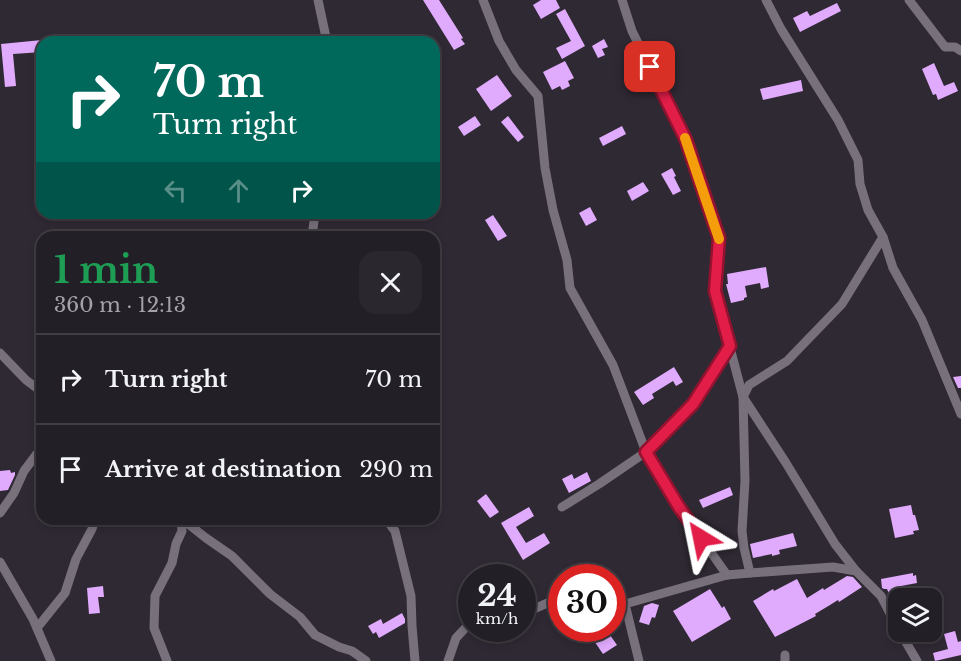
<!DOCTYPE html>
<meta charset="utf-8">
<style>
body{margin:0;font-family:"Libre Baskerville",serif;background:#2b272e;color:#f1f3f6;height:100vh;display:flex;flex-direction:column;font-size:22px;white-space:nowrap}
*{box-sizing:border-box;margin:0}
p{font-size:20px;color:#a3a2a7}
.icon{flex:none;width:33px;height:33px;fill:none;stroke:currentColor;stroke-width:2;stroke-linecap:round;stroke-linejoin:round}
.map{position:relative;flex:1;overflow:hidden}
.panel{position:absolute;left:36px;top:231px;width:404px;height:294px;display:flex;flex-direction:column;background:#231f26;border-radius:18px;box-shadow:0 3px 9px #0003,0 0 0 2px #403d43}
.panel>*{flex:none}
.guide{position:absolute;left:36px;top:36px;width:404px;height:183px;border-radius:18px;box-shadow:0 3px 9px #0003,0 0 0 2px #403d43;background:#00695c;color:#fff;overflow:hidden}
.controls{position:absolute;left:888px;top:588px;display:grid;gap:12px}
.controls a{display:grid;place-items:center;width:54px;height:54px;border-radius:12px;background:#231f26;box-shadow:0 3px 9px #0003,0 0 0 2px #403d43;font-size:30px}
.speed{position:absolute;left:458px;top:564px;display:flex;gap:12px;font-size:30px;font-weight:700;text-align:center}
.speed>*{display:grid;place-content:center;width:78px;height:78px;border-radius:50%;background:#231f26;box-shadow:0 3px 9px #0003,0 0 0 2px #403d43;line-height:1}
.speed small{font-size:15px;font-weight:400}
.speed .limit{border:9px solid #d22;background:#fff;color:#111}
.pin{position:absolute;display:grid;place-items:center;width:51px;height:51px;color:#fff;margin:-26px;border-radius:12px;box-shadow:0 3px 9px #0006}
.me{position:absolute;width:66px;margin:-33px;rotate:325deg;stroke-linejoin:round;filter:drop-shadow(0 0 4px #0008)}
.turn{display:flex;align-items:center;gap:21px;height:126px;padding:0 18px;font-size:27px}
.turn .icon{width:78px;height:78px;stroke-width:2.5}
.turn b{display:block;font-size:42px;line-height:51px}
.lanes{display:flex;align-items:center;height:57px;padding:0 18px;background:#0003;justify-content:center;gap:30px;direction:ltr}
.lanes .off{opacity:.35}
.round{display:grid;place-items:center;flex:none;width:63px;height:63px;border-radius:18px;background:#2b272e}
.overview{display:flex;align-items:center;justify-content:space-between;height:102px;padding:0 18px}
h1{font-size:36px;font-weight:800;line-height:45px;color:#1e9e55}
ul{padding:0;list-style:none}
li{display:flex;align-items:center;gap:18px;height:90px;padding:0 18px;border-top:2px solid #403d43}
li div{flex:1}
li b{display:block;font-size:22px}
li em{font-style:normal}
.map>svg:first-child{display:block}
.building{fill:#e0aafd}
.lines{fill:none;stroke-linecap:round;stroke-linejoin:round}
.minor{stroke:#78717c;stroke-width:9}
.route-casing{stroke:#92132f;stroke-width:15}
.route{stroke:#e11d48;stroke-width:10}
.slow{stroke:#f59e0b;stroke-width:10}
</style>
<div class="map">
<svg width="961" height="661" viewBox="0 0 961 661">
<rect width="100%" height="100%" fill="#2f2933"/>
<g class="building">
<path d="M423,0H439L463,38L461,39L465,44L454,50Z"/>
<path d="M541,0H556L560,8L541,19L533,5Z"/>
<path d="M837,3L841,11L800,32L793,18L807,11L810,16Z"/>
<path d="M565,9L585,46L562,59L556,48L571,41L556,14Z"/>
<path d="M604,39L608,47L602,49L605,55L598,58L592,46Z"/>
<path d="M42,40V52L13,54L16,86L5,87L1,44Z"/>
<path d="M565,61L574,78L568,81L570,86L562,90L560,86L552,90L543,72Z"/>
<path d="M934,63L944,86L954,82L958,91L938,100L936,94L933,95L922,69Z"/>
<path d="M497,75L512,96L491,111L476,89Z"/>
<path d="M801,80L803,91L763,100L760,89Z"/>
<path d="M475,116L481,125L464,136L458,127Z"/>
<path d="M508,116L524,137L518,142L501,122Z"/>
<path d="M622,126L626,134L603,146L599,138Z"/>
<path d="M672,168L676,176L674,177L681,191L673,195L661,174Z"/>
<path d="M643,182L649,191L632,201L627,191Z"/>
<path d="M590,207L597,220L586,226L579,213Z"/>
<path d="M493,215L507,236L498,241L485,220Z"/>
<path d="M766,267L769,287L761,289L760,283L745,286L747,297L744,298V300L731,303L726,284H728L727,274Z"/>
<path d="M674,367L683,382L676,386L673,381L652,394L654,398L643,405L634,392Z"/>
<path d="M961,376V388H958L953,377Z"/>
<path d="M10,470L11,473L15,472V475L8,490L0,491V471Z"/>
<path d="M587,472L591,481L569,493L562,479L572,474L574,479Z"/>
<path d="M730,487L733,495L703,508L699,500Z"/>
<path d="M486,494L499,512L490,518L477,501Z"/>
<path d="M911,505L913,515H915L919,530L913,531L914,534L895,538L889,509Z"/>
<path d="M529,507L534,516L516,527L526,543L544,533L550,543L523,560L501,523Z"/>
<path d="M793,533L797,546L779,550L780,554L772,556V554L753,558L750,544Z"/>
<path d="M913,573V576L916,575L917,583L901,586L906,598H898V615L887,589H884L882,588L881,579Z"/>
<path d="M847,576L853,577L862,587L839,602L838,600L830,605L815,614L816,616L775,637L753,601L773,589L774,591L797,579L807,598L823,588L824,590Z"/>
<path d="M103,586L104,597H98L100,613L89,614L87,588Z"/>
<path d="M710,589L722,608L724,606L731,619L692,642L673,611Z"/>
<path d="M652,603L659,605L655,618L652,617L649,625L639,622L644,606Z"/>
<path d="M402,613L405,619V623L379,638L376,632L373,634L368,626L381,619L383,624Z"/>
<path d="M593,628H605L617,645L603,654L588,632Z"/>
<path d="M955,631L958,642L961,641V655L935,661L933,653L948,649L944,634Z"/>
</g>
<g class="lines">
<g class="minor">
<path d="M318,0L327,42"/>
<path d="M483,0L499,41L516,70L538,96L545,168L553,210L567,260L570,288L613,365L646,452L688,520L727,575"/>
<path d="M622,0L632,31L686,140L719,238L715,291L743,397L745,481L742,531L744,548L750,573L727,575L625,604L639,661"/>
<path d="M766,0L781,29L838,120L858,160L860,184L868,210L883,237L893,268L922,320L961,414"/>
<path d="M909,0L945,47H955L961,51"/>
<path d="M312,237L315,213"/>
<path d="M0,353L26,380L42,392"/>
<path d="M562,507L599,484L646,452L693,404L730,346"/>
<path d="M0,513L14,493L24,471L42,447"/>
<path d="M182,519L206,538L232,556L270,594L300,617L315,635L339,647L352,651L366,661"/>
<path d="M386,519L395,531L411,596L412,626L415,661"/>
<path d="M0,562L33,619L51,661"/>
<path d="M856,571L835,544L786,463L743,397L749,385L787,361L842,304L883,237"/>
<path d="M750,573L833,567L856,571L881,596L898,629"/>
<path d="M612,601L625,604"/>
<path d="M522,612C537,610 546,602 561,598"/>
<path d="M37,628L65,593L76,559L92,529L95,519"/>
<path d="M900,632L917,661"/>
<path d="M167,661L154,628L155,596L172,563L176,544L182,531L181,519"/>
<path d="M448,661L456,638L471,622"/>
<path d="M785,661V655"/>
</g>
</g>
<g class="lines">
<defs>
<path id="route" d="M650,67L686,140L719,238L715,291L730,346L693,404L646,452L679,507L701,538"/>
</defs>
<use href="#route" class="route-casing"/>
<use href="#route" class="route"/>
<path class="slow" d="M685,138L719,239"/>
</g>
</svg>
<div class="controls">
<a><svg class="icon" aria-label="layers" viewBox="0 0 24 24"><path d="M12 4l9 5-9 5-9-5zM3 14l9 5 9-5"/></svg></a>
</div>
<div class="speed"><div>24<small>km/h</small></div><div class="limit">30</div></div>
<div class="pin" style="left:650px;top:67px;background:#d93025"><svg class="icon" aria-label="arrive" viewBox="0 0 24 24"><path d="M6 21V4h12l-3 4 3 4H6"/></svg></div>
<svg class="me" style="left:701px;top:538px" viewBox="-20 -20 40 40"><path d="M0-17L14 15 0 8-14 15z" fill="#e11d48" stroke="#fff" stroke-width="4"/></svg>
<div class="guide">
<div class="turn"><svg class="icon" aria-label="right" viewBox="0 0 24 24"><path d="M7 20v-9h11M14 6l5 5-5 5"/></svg><div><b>70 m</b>Turn right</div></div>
<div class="lanes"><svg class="icon off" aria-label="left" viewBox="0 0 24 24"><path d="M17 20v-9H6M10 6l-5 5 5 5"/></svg><svg class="icon off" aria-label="ahead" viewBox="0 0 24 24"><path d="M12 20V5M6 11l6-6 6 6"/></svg><svg class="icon" aria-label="right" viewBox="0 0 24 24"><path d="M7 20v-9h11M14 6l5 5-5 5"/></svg></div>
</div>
<section class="panel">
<div class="overview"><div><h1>1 min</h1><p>360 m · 12:13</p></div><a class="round"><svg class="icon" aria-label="close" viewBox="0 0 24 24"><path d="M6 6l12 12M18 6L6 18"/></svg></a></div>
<ul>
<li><svg class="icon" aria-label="right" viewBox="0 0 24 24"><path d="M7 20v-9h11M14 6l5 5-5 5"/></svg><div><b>Turn right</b></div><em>70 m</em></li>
<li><svg class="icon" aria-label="arrive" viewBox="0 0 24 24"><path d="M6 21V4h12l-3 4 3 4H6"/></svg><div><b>Arrive at destination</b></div><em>290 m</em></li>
</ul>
</section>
</div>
